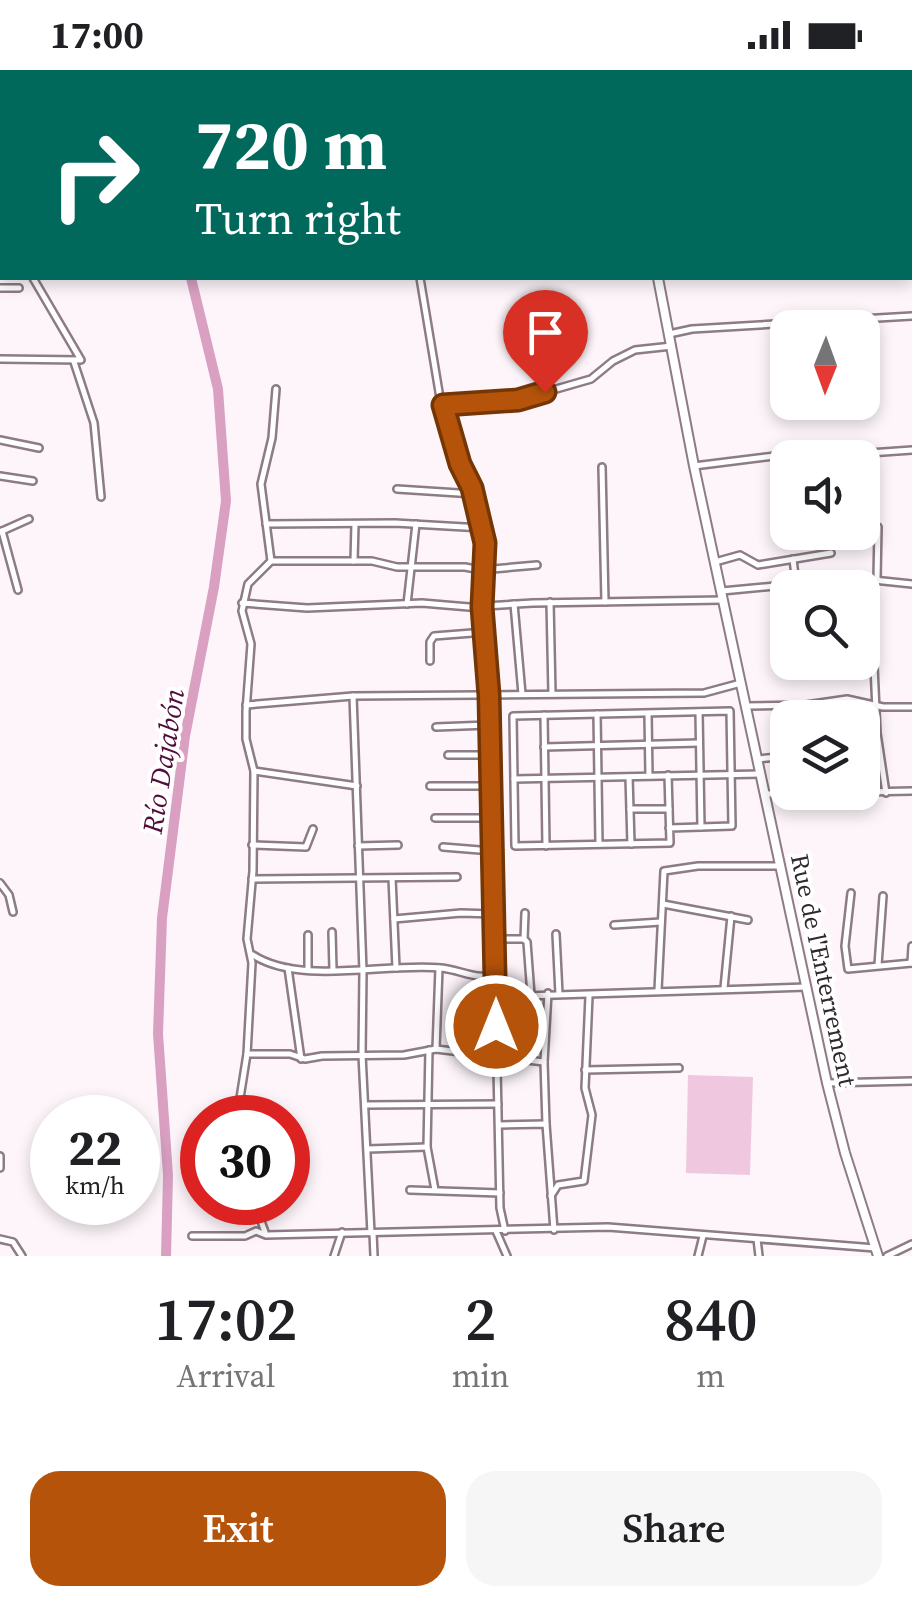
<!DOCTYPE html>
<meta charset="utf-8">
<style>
body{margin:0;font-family:"Source Serif 4",serif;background:#f6f6f6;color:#202124;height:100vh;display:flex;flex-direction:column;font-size:38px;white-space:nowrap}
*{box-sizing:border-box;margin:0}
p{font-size:32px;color:#757577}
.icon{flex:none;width:55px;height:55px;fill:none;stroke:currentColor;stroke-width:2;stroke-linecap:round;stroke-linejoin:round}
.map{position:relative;height:1186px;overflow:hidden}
.details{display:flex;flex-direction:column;background:#fff;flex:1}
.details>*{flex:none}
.guide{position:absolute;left:0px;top:0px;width:912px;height:210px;box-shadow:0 5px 15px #0003;background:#00695c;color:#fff;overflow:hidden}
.needle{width:65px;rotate:181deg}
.controls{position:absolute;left:770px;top:240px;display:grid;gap:20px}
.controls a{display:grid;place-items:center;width:110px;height:110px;border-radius:20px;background:#fff;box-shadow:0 5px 15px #0003;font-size:50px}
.speed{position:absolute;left:30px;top:1025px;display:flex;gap:20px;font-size:50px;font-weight:700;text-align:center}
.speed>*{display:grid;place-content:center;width:130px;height:130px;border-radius:50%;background:#fff;box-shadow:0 5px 15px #0003;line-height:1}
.speed small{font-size:25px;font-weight:400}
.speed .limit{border:15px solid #d22;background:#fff;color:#111}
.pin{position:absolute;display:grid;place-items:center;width:85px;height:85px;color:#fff;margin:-102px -42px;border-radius:50% 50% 50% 0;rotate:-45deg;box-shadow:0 0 10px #0007}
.pin .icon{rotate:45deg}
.me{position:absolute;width:110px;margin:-55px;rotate:0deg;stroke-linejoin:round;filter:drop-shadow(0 0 8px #0008)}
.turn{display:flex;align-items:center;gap:35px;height:210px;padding:0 30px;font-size:45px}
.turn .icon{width:130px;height:130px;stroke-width:2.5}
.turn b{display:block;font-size:70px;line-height:85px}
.eta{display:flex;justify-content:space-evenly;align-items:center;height:170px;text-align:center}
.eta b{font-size:60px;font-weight:600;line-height:70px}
.button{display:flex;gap:20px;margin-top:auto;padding:20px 30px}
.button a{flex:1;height:115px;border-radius:30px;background:#b45309;color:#fff;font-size:40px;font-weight:600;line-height:115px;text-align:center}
.button a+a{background:#f6f6f6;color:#202124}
.status{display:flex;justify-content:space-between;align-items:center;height:70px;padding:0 50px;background:#fff;direction:ltr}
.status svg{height:28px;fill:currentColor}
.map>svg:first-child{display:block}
.grass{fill:#efc8df}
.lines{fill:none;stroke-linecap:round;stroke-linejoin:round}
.river{stroke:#d9a0c2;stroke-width:10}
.street-casing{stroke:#8d7b85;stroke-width:10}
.secondary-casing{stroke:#8d7b85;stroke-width:12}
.street{stroke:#fff;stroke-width:5}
.secondary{stroke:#fff;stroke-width:8}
.route-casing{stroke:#753606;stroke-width:25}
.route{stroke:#b45309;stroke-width:18}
.labels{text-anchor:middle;stroke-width:8;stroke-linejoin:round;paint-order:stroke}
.street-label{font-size:25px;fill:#30292d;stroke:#fff}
.water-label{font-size:28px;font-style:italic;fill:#500d3c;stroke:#fff}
</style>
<div class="status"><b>17:00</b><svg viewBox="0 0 49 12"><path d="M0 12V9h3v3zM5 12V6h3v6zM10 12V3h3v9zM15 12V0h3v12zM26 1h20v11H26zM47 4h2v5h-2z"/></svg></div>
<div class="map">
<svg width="912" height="1186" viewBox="0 0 912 1186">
<rect width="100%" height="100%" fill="#fdf5fa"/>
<path class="grass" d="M688,1005L753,1007L750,1105L686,1103Z"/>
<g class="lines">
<g class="river">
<path d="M0,55L2,56"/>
<path d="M166,1186L168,1105L158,964L162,848L185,666L214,517L226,431L218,319L191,208"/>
</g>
<defs>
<g id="street">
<path d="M0,164L2,167"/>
<path d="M420,208L440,328L459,394L472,418L485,473L481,500V537L489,625L500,1138L505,1161"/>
<path d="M0,218H19"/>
<path d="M669,264L692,259L912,246"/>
<path d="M0,289L81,290L33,208"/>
<path d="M74,292L94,353L101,427"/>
<path d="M443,335L525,328L591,309L613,291L635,280L672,276"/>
<path d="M0,370L39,378"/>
<path d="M694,396L815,381L855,384L912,380"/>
<path d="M602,397L605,532"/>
<path d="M0,406L33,411"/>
<path d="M397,419L474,424"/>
<path d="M266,454L395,453L482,458"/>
<path d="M2,461L18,520"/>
<path d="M0,462L29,449"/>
<path d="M793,489L796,514L845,507L912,514"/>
<path d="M271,491H372L397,497H465L481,500L537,495"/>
<path d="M354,491L355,454"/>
<path d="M715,492L740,485L758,495L831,483"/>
<path d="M866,508L872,551L877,663L886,723"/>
<path d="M877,509L878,457"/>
<path d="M722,521L796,514"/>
<path d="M550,532L552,624"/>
<path d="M242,533L307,538L422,533L469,537L533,533L723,530"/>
<path d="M407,534L416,454"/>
<path d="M514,534L522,624"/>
<path d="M430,591V572L434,566L485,562"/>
<path d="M353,626L363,901L362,985L371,1163"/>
<path d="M246,635L353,626L704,623L741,613"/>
<path d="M746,636L806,635L847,629L883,637H912"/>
<path d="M699,642L701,757"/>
<path d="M597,644L599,774"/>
<path d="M648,644L649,706"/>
<path d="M544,645L546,776"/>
<path d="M436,657L488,655"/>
<path d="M544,677L699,673"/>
<path d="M448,685H490"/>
<path d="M758,689L788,686"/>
<path d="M254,701L357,716"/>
<path d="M668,705L670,773L515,776L513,646L730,641L732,756L669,758"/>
<path d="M629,707L631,774"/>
<path d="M514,709L761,704"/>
<path d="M430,716H488"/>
<path d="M765,724L912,721"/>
<path d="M630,739H669"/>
<path d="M435,748H490"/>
<path d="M252,775L306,777L313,759"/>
<path d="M358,776L398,775"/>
<path d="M443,777L492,781"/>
<path d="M392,808L396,898"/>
<path d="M252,809L457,807"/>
<path d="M0,813L9,825L13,842"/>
<path d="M851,823L845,876L848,899L912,893"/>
<path d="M663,834L748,850"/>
<path d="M394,849L461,843L494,844"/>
<path d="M614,855L661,852"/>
<path d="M332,862L333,900"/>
<path d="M556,864L559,924"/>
<path d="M308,865V898"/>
<path d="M495,869H524L527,872L531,925"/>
<path d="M524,869L525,843"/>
<path d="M253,885C301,916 387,892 441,898C461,900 475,910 496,905"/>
<path d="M911,893L912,876"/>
<path d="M878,895L883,826"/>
<path d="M288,898L301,989"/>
<path d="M724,918L731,846"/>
<path d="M658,920L664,801L698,796H781"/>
<path d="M496,927L807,917"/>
<path d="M436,979L439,898"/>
<path d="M429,980L427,1077L435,1120"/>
<path d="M247,984H290L305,989L322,986L404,985L436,979L544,992"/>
<path d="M585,1000L679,998"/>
<path d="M827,1013L912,1011"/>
<path d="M366,1035L498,1034"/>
<path d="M242,1048L240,1028L247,984L252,893L247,869L253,801L254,701L246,669V641L251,574L242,541L248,514L271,491L261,414L272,368L276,319"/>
<path d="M546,1054L544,992L548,923"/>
<path d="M499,1055L546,1054L554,1160"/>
<path d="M368,1079L427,1077"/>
<path d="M0,1086V1098"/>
<path d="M410,1120L500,1123"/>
<path d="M551,1126L558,1115L584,1111L592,1045L585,1018L589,926"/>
<path d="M254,1132L265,1162"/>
<path d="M496,1161L507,1186"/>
<path d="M373,1163L374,1186"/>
<path d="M192,1166H245L256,1161L266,1165L608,1157L875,1178"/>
<path d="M0,1169L13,1172L22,1186"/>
<path d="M757,1169L759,1186"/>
<path d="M334,1186L342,1162"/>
<path d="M698,1186L703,1166"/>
<path d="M887,1186L912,1174"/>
</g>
<g id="secondary">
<path d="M614,0L615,2"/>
<path d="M658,208L694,396L827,1013L845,1083L878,1186"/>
</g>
</defs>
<use href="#street" class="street-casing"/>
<use href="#secondary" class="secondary-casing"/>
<use href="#street" class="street"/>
<use href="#secondary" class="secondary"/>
</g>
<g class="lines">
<defs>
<path id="route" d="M496,956L489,625L482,537L485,473L472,418L460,394L443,335L518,330L545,322"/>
</defs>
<use href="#route" class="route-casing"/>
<use href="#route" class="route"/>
</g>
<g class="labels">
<g class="street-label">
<text transform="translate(824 900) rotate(78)" y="9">Rue de l'Enterrement</text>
</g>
<g class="water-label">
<text transform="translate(163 691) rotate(-81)" y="10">Río Dajabón</text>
</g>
</g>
</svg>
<div class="controls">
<a><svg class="needle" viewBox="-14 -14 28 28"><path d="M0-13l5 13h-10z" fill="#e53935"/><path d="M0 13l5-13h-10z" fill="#757577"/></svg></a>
<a><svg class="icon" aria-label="sound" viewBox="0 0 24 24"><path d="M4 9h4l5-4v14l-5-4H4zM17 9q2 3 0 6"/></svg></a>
<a><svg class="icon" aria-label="search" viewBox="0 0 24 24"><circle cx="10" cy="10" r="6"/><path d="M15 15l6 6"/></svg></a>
<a><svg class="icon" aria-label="layers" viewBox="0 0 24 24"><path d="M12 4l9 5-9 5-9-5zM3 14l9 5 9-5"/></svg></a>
</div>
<div class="speed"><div>22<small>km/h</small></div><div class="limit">30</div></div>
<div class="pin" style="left:545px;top:322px;background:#d93025"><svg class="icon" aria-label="arrive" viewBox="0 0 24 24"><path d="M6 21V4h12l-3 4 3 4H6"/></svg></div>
<svg class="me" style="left:496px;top:956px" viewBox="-20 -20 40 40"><circle r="17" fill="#b45309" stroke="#fff" stroke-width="3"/><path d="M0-11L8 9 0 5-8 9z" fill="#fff"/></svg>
<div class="guide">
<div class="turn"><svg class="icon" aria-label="right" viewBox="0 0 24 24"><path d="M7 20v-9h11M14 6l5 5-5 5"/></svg><div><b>720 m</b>Turn right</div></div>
</div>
</div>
<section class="details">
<div class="eta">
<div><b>17:02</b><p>Arrival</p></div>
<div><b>2</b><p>min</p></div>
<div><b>840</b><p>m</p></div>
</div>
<div class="button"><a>Exit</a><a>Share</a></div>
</section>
